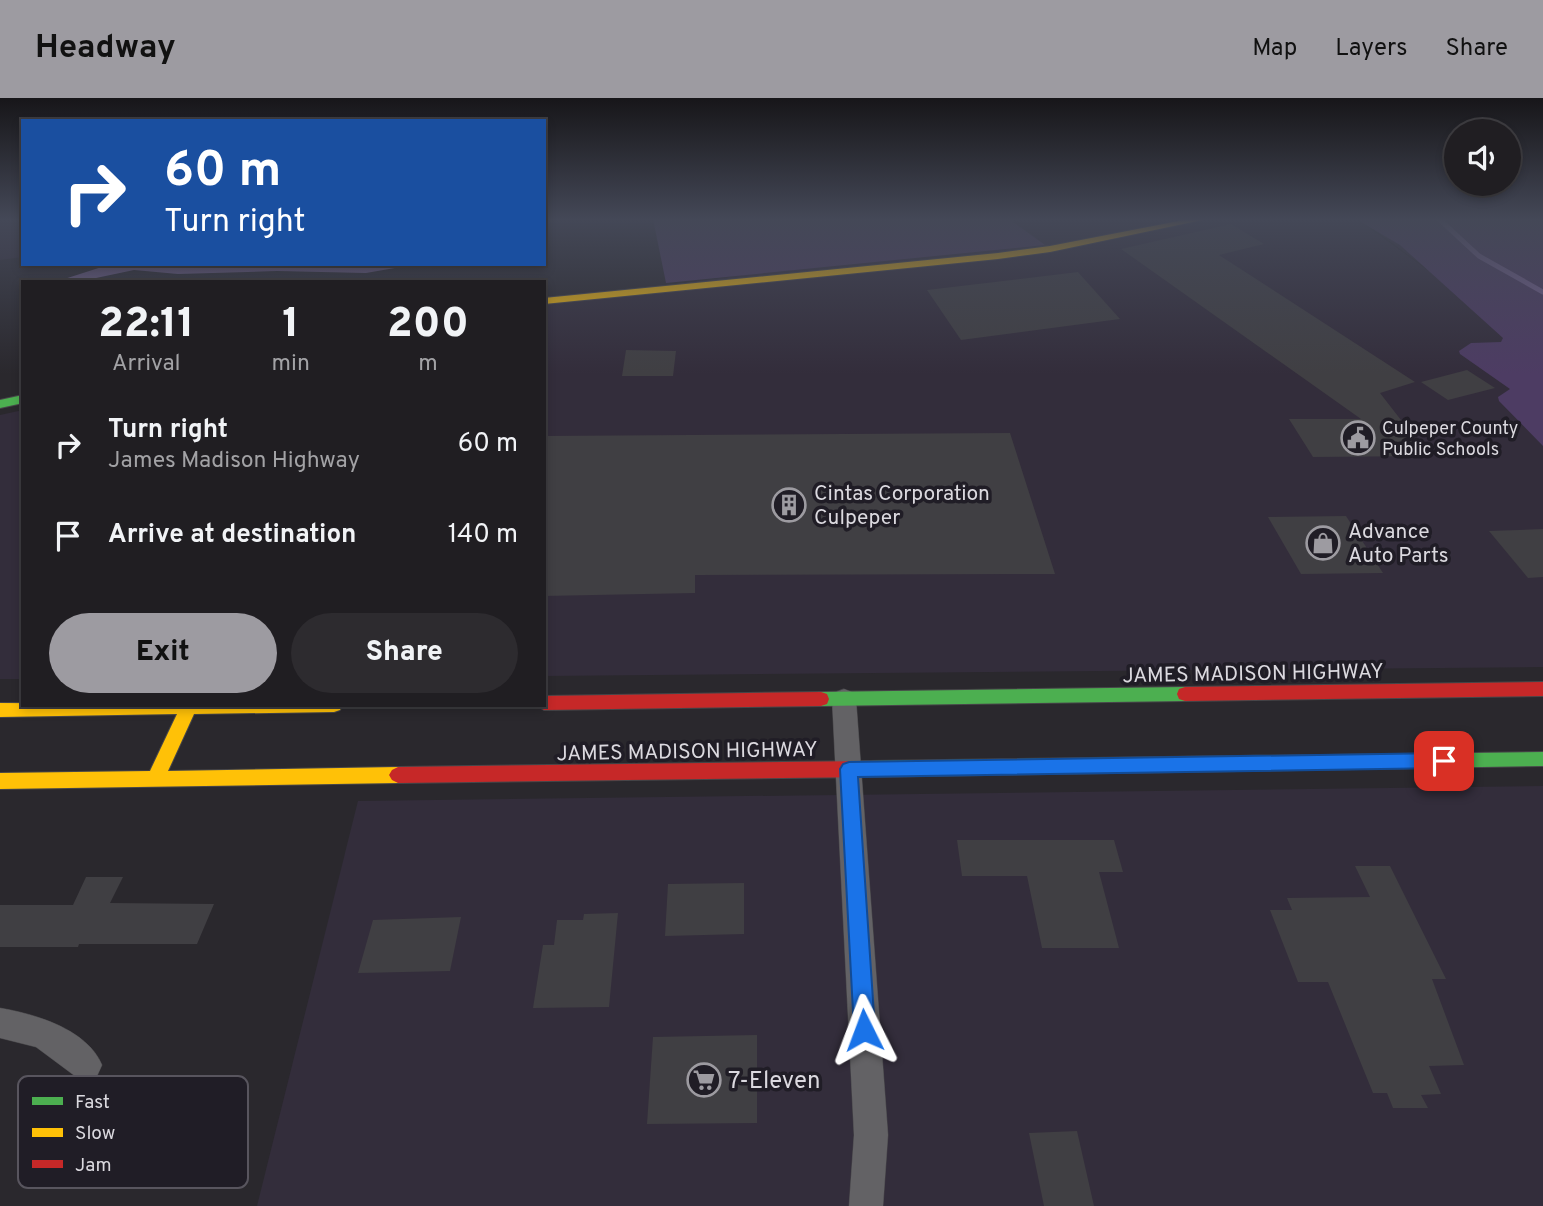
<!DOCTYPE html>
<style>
body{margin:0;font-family:Overpass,sans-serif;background:#2d2b2f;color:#f1f3f6;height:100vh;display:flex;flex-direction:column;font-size:26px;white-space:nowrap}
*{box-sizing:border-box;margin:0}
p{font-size:23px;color:#a2a2a5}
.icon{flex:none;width:38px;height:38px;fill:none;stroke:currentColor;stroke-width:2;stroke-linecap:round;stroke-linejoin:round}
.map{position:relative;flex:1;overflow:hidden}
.sheet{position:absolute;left:21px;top:182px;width:525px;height:427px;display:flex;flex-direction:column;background:#201e22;border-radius:0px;box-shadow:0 4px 10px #0003,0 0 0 2px #3d3c40}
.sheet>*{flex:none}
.guide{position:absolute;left:21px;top:21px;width:525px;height:147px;border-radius:0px;box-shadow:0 4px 10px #0003,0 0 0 2px #3d3c40;background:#1a4fa0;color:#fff;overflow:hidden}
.tools{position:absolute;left:1444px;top:21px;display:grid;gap:14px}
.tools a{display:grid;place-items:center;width:77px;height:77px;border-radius:50%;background:#201e22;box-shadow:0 4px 10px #0003,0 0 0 2px #3d3c40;font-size:35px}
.pin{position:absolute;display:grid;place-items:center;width:60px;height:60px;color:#fff;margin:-30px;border-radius:14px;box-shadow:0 4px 10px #0006}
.me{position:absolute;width:77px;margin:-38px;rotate:357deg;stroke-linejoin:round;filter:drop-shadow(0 0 5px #0008)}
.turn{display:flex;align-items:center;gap:24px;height:147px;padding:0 28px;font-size:32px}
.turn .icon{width:91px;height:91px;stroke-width:2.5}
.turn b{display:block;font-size:49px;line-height:60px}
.eta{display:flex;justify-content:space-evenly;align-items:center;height:119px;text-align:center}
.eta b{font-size:42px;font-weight:800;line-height:49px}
.cta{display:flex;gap:14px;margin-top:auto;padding:14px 28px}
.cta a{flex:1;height:80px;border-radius:42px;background:#9d9ba1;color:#111;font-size:28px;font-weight:800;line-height:80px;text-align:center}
.cta a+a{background:#2d2b2f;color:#f1f3f6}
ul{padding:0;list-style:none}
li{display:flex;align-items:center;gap:21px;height:91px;padding:0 28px}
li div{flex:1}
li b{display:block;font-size:26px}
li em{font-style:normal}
header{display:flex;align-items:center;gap:42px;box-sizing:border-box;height:98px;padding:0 35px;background:#9d9ba1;color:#111}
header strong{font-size:33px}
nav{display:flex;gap:38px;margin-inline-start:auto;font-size:24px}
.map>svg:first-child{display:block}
.built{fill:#332d3b}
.green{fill:#4d3c63}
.water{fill:#766290}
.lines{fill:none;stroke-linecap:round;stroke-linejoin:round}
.stream{stroke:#766290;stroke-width:5}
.building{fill:#403f43}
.street-casing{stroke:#474649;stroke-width:1}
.fast-casing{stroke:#474649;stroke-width:2}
.slow-casing{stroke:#474649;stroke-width:2}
.jam-casing{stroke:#474649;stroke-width:2}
.street{fill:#636265;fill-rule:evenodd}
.fast{fill:#4caf50;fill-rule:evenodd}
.slow{fill:#ffc107;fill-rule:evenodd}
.jam{fill:#c62828;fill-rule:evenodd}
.route{fill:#1a73e8;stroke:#114b97;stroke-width:2}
.labels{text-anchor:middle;stroke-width:7;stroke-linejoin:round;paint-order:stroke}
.far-poi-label{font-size:18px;fill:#dbd9df;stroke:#201d26;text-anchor:start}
.poi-label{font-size:21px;fill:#dbd9df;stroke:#201d26;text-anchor:start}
.street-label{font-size:21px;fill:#dbd9df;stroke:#201d26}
.near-poi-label{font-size:24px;fill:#dbd9df;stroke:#201d26;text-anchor:start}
.key{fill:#201d26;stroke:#58555e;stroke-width:2}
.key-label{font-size:19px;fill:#dbd9df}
</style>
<header>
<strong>Headway</strong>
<nav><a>Map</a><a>Layers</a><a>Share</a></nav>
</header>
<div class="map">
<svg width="1543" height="1108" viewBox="0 0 1543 1108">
<rect width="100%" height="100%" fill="#2a282d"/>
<g class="built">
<path d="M0,121H23V159L0,162Z"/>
<path d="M1009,121H1357L1440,181L1360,121H1543V569L544,578V204L1032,138Z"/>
<path d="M23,312V581H0V317Z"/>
<path d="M1543,688V1108H257L358,703Z"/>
</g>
<g class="green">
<path d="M653,121H1009L1045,147L666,185Z"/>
<path d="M1356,121H1543V348L1499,303L1498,299L1510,291L1460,256L1459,253L1471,245L1501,244L1503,240L1400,147Z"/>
</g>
<path class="water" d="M111,166H418L366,175L277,173L178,176L134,172L77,184H55Z"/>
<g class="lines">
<path class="stream" d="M1439,121L1479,158L1543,194"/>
</g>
<g class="building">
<path d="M1231,126L1264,146L1219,157L1415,284L1380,295L1429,358L1313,359L1289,321H1361L1121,151Z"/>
<path d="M1078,174L1120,221L961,242L927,192Z"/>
<path d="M626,252L676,253L673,278H622Z"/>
<path d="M1467,272L1495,290L1448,302L1421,284Z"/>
<path d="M1010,335L1055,476L695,477V495L544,498V338Z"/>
<path d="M1346,418L1383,475L1301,476L1268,419Z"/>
<path d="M1543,431V479L1528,480L1489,433Z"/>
<path d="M957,742H1114L1123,774H1099L1119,850H1042L1027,778H962Z"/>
<path d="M1355,768H1390L1446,881H1432L1464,967L1429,968L1441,996L1421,997L1428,1010H1393L1387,995H1373L1328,884H1298L1270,812H1292L1287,800L1370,799Z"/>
<path d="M86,779H123L110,805L214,806L197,846H79L78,849H0V807H73Z"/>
<path d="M744,785V836L665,838L668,786Z"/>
<path d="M618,815L609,909L533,910L543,847H554L557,822H583L584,816Z"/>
<path d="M461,819L450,873L358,875L373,822Z"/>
<path d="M757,937V1025L647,1026L653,939Z"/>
<path d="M1077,1033L1094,1108H1044L1029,1035Z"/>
</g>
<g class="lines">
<defs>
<g id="street">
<path d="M844,591L852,594L856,601L888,1037L883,1108H849L854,1037L832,601L836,594Z"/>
<path d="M0,910C35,916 87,931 102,967L97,978L86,983L75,978L36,949L0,940Z"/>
</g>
<g id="fast">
<path d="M23,297V305L0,310V302Z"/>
<path d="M1185,589L1191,591L1193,596L1191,601L1185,603L821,608L815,606L813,601L815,596L821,594Z"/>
<path d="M1543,654V668L869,679L863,676L860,671L863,666L869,663Z"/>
</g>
<g id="slow">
<path d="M1189,121H1207L1050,154L998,161L544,206V200L998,155L1050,148Z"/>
<path d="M0,605L342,607L340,612L334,614L194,616L168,673L398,669L404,672L407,677L404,682L398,685L0,691V675L150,673L177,616L0,619Z"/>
</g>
<g id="jam">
<path d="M1543,584V598L1185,603L1179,601L1177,596L1179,591L1185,589Z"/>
<path d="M821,594L827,596L829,601L827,606L821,608L544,612L537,607H544V598Z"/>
<path d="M869,663L875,666L878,671L875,676L869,679L398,685L392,682L389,677L392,672L398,669Z"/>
</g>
</defs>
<use href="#street" class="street-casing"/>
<use href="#fast" class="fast-casing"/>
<use href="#slow" class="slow-casing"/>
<use href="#jam" class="jam-casing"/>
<use href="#street" class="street"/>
<use href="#fast" class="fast"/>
<use href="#slow" class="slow"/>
<use href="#jam" class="jam"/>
</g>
<linearGradient id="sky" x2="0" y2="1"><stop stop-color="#171619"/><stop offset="0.44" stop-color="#444857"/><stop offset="1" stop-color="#444857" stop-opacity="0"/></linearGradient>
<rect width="1543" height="276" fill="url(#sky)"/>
<path class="route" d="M1444,655L1450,658L1453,663L1450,668L1444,670L858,679L875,932L872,940L864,943L857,940L854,932L840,671L843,666L849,664Z"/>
<defs>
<symbol id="civic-ring" viewBox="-11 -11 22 22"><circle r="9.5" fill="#201d26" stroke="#9d9ba1" stroke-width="1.5"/><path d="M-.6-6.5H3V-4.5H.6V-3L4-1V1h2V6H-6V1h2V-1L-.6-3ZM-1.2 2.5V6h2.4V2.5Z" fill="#9d9ba1"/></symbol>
<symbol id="building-ring" viewBox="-11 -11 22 22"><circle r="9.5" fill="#201d26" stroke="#9d9ba1" stroke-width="1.5"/><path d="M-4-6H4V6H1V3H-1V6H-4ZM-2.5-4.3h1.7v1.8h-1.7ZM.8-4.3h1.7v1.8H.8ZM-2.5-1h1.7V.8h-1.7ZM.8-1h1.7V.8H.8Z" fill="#9d9ba1"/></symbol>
<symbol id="shop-ring" viewBox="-11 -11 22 22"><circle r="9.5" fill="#201d26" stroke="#9d9ba1" stroke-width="1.5"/><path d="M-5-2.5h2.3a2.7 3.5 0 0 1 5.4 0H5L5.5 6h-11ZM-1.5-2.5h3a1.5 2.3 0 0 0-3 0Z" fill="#9d9ba1"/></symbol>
<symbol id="supermarket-ring" viewBox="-11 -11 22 22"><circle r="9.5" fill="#201d26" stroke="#9d9ba1" stroke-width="1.5"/><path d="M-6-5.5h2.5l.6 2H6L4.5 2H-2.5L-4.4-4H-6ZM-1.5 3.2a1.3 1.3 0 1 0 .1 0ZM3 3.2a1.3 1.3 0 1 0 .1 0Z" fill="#9d9ba1"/></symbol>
</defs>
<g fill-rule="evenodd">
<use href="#civic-ring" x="1339" y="321" width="38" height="38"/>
<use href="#building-ring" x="770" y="388" width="38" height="38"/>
<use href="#shop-ring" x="1304" y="426" width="38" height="38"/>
<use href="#supermarket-ring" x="685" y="963" width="38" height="38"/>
</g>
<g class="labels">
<g class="far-poi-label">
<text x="1382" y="336">Culpeper County<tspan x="1382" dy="21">Public Schools</tspan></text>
</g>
<g class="poi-label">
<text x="814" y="402">Cintas Corporation<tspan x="814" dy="24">Culpeper</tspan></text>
<text x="1348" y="440">Advance<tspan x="1348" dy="24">Auto Parts</tspan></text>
</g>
<g class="street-label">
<text transform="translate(1253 575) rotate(-1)" y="7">JAMES MADISON HIGHWAY</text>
<text transform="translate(687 653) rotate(-1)" y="7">JAMES MADISON HIGHWAY</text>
</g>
<g class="near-poi-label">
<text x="728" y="990">7-Eleven</text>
</g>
</g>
<rect x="18" y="978" width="230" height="112" rx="10" class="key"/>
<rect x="32" y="999" width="31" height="8" fill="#4caf50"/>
<rect x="32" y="1030" width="31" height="9" fill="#ffc107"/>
<rect x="32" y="1062" width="31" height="8" fill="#c62828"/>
<g class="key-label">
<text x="75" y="1010">Fast</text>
<text x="75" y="1041">Slow</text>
<text x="75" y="1073">Jam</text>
</g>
</svg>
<div class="tools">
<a><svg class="icon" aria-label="sound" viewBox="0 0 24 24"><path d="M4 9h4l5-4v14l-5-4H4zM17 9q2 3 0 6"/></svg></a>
</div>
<div class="pin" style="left:1444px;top:663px;background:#d93025"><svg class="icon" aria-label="arrive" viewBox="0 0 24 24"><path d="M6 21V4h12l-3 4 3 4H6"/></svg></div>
<svg class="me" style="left:864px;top:932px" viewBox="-20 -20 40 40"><path d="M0-17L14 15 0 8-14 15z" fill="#1a73e8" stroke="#fff" stroke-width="4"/></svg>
<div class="guide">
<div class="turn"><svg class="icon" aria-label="right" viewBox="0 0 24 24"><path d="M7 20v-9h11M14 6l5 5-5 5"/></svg><div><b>60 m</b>Turn right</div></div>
</div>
<section class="sheet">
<div class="eta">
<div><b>22:11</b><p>Arrival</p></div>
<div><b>1</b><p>min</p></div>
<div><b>200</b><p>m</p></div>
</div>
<ul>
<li><svg class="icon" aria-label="right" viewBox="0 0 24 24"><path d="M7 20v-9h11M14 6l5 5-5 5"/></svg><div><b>Turn right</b><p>James Madison Highway</p></div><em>60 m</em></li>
<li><svg class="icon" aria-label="arrive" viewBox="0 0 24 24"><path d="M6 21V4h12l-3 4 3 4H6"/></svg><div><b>Arrive at destination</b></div><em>140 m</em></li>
</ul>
<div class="cta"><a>Exit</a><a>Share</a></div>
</section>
</div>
